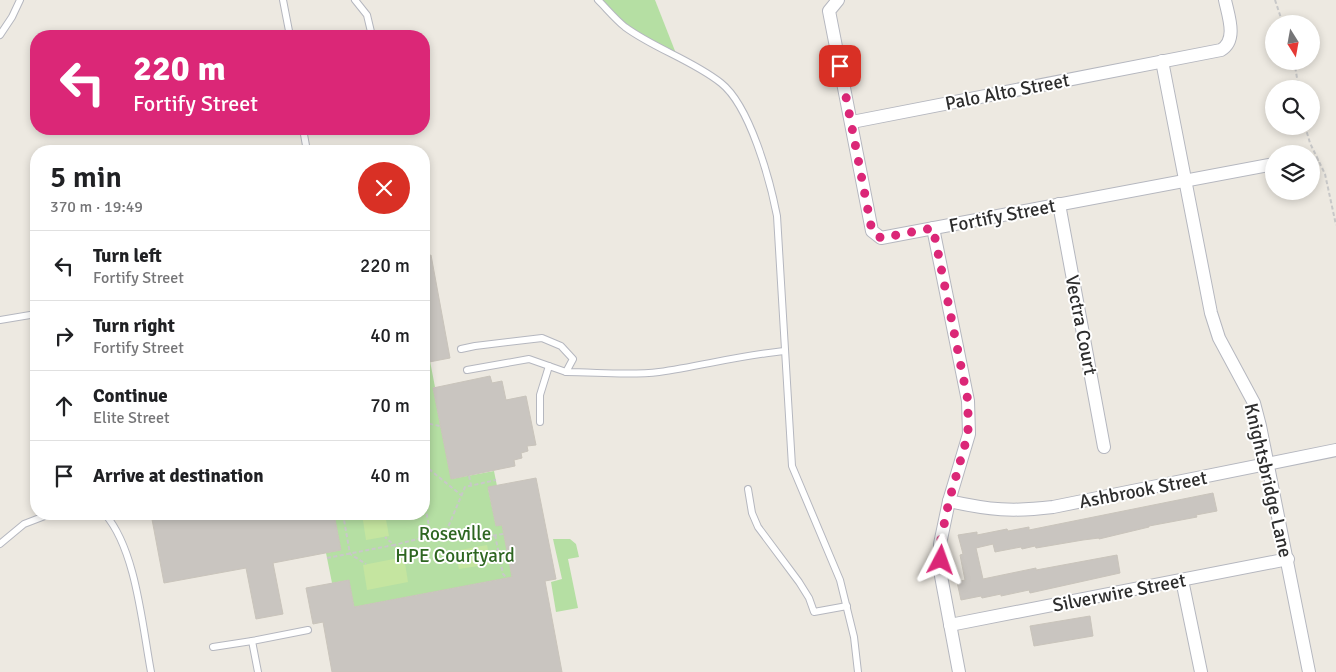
<!DOCTYPE html>
<meta charset="utf-8">
<style>
body{margin:0;font-family:Signika,sans-serif;background:#f6f6f6;color:#202124;height:100vh;display:flex;flex-direction:column;font-size:19px;white-space:nowrap}
*{box-sizing:border-box;margin:0}
p{font-size:16px;color:#757577}
.icon{flex:none;width:28px;height:28px;fill:none;stroke:currentColor;stroke-width:2;stroke-linecap:round;stroke-linejoin:round}
.map{position:relative;flex:1;overflow:hidden}
.details{position:absolute;left:30px;top:145px;width:400px;height:375px;display:flex;flex-direction:column;background:#fff;border-radius:20px;box-shadow:0 2px 8px #0003}
.details>*{flex:none}
.guide{position:absolute;left:30px;top:30px;width:400px;height:105px;border-radius:20px;box-shadow:0 2px 8px #0003;background:#db2777;color:#fff;overflow:hidden}
.needle{width:32px;rotate:169deg}
.fabs{position:absolute;left:1265px;top:15px;display:grid;gap:10px}
.fabs a{display:grid;place-items:center;width:55px;height:55px;border-radius:50%;background:#fff;box-shadow:0 2px 8px #0003;font-size:25px}
.pin{position:absolute;display:grid;place-items:center;width:42px;height:42px;color:#fff;margin:-21px;border-radius:10px;box-shadow:0 2px 8px #0006}
.me{position:absolute;width:55px;margin:-28px;rotate:4deg;stroke-linejoin:round;filter:drop-shadow(0 0 4px #0008)}
.turn{display:flex;align-items:center;gap:18px;height:105px;padding:0 20px;font-size:22px}
.turn .icon{width:65px;height:65px;stroke-width:2.5}
.turn b{display:block;font-size:35px;line-height:42px}
.round{display:grid;place-items:center;flex:none;width:52px;height:52px;border-radius:26px;background:#f6f6f6}
.headline{display:flex;align-items:center;justify-content:space-between;height:85px;padding:0 20px}
h1{font-size:30px;font-weight:600;line-height:38px}
ul{padding:0;list-style:none}
li{display:flex;align-items:center;gap:15px;height:70px;padding:0 20px;border-top:1px solid #e0e0e0}
li div{flex:1}
li b{display:block;font-size:19px}
li em{font-style:normal}
.map>svg:first-child{display:block}
.green{fill:#b5dfa3}
.pitch{fill:#c5e5a0}
.building{fill:#c9c5c0;stroke:#c9c4bb}
.lines{fill:none;stroke-linecap:round;stroke-linejoin:round}
.service-casing{stroke:#b5b7bf;stroke-width:8}
.minor-casing{stroke:#b5b7bf;stroke-width:14}
.path{stroke:#c8c8c8;stroke-width:2;stroke-dasharray:4 2.5;stroke-linecap:butt}
.service{stroke:#fff;stroke-width:6}
.minor{stroke:#fff;stroke-width:12}
.route{stroke:#db2777;stroke-width:9;stroke-dasharray:0 16.2}
.labels{text-anchor:middle;stroke-width:4;stroke-linejoin:round;paint-order:stroke}
.street-label{font-size:19px;fill:#2d2d2d;stroke:#fff}
.park-label{font-size:19px;fill:#2e6621;stroke:#fff}
</style>
<div class="map">
<svg width="1336" height="672" viewBox="0 0 1336 672">
<rect width="100%" height="100%" fill="#ede9e1"/>
<g class="green">
<path d="M598,0H655L677,56L626,27Z"/>
<path d="M430,361L435,387L433,388L451,479L494,471L497,486L488,488L496,526L502,525L512,577L354,607L349,580L332,583L326,553L341,550L334,514H424V363Z"/>
<path d="M553,539H570L576,544L579,557L568,559L578,608L556,612L551,582L562,579Z"/>
</g>
<g class="pitch">
<path d="M362,514H385L389,536L366,540Z"/>
<path d="M487,545L491,564L459,569L455,551Z"/>
<path d="M404,557L408,582L367,590L363,565Z"/>
</g>
<g class="building">
<path d="M431,255L450,358L424,363V257Z"/>
<path d="M490,376L492,383L502,381L506,400L526,396L536,445L527,446L528,451L521,453L522,458L514,460L515,466L451,479L433,388Z"/>
<path d="M536,478L556,579L545,581L562,672H332L323,622L313,624L306,588L349,580L354,607L512,577L502,525L496,526L488,487Z"/>
<path d="M1213,493L1217,511L1196,515L1197,517L1149,526V527L1099,539V538L1083,540L1036,548L1035,546L1022,549L1021,547L1000,551L995,552L993,544L976,548L983,579L1036,568V570L1117,555L1120,573L1030,593L1029,590L1001,596V594L982,598L981,596L961,600L957,582L965,580L960,555L963,554L958,535L977,532V535L1007,529L1008,531L1029,527V530Z"/>
<path d="M151,514H334L341,550L273,563L283,614L256,619L246,568L164,583Z"/>
<path d="M1090,616L1093,636L1034,646L1030,626Z"/>
</g>
<g class="lines">
<defs>
<g id="service">
<path d="M283,0L290,36"/>
<path d="M355,0L367,15L372,36"/>
<path d="M598,0C607,9 615,19 625,27C655,49 692,60 721,83C750,106 770,180 777,216L792,466L840,580L854,637L858,672"/>
<path d="M0,35L12,17L20,0"/>
<path d="M303,129L307,151"/>
<path d="M0,320L36,314"/>
<path d="M461,349L475,346L542,338L561,346L573,359L566,372C596,372 629,376 659,372C701,366 742,355 785,351"/>
<path d="M467,370L529,359L566,372"/>
<path d="M540,422V395L549,366"/>
<path d="M748,489L752,513L758,527L799,582L809,598L814,612L847,606"/>
<path d="M105,514C136,550 142,624 151,672"/>
<path d="M0,544L24,524L50,514"/>
<path d="M213,647L252,641"/>
<path d="M258,672L252,641L308,630"/>
</g>
<g id="minor">
<path d="M838,0L829,11L872,231L881,238L1274,164"/>
<path d="M1162,61L1211,313L1219,338L1254,403L1260,426L1309,672"/>
<path d="M852,122L1221,50C1238,40 1228,15 1225,0"/>
<path d="M1059,204L1104,447"/>
<path d="M933,228L968,401L969,434L949,501L940,544L941,576L959,672"/>
<path d="M949,501C990,510 1012,512 1053,507L1336,450"/>
<path d="M1182,580L1201,672"/>
<path d="M950,625L1288,559"/>
</g>
</defs>
<use href="#service" class="service-casing"/>
<use href="#minor" class="minor-casing"/>
<g class="path">
<path d="M1275,0L1283,24"/>
<path d="M1294,61L1299,89"/>
<path d="M1305,126L1310,143L1325,174L1336,225"/>
<path d="M1311,162L1319,160"/>
<path d="M424,416L425,423"/>
<path d="M424,425L425,423L440,426"/>
<path d="M424,465L461,495"/>
<path d="M469,476L471,485"/>
<path d="M424,501L431,536"/>
<path d="M343,514L350,554L366,564"/>
<path d="M446,532L465,487L496,480"/>
<path d="M495,535L503,574L507,578"/>
<path d="M327,558L394,545L385,537"/>
<path d="M401,558L394,545L446,532L466,540L503,534"/>
</g>
<use href="#service" class="service"/>
<use href="#minor" class="minor"/>
</g>
<g class="lines">
<path class="route" d="M840,66L872,231L881,238L933,228L968,401V434L949,501L940,544L941,560"/>
</g>
<g class="labels">
<g class="street-label">
<text transform="translate(1007 91) rotate(-11)" y="7">Palo Alto Street</text>
<text transform="translate(1002 215) rotate(-11)" y="7">Fortify Street</text>
<text transform="translate(1082 325) rotate(79)" y="7">Vectra Court</text>
<text transform="translate(1269 480) rotate(77)" y="7">Knightsbridge Lane</text>
<text transform="translate(1143 489) rotate(-11)" y="7">Ashbrook Street</text>
<text transform="translate(1119 592) rotate(-11)" y="7">Silverwire Street</text>
</g>
<g class="park-label">
<text x="455" y="540">Roseville<tspan x="455" dy="22">HPE Courtyard</tspan></text>
</g>
</g>
</svg>
<div class="fabs">
<a><svg class="needle" viewBox="-14 -14 28 28"><path d="M0-13l5 13h-10z" fill="#e53935"/><path d="M0 13l5-13h-10z" fill="#757577"/></svg></a>
<a><svg class="icon" aria-label="search" viewBox="0 0 24 24"><circle cx="10" cy="10" r="6"/><path d="M15 15l6 6"/></svg></a>
<a><svg class="icon" aria-label="layers" viewBox="0 0 24 24"><path d="M12 4l9 5-9 5-9-5zM3 14l9 5 9-5"/></svg></a>
</div>
<div class="pin" style="left:840px;top:66px;background:#d93025"><svg class="icon" aria-label="arrive" viewBox="0 0 24 24"><path d="M6 21V4h12l-3 4 3 4H6"/></svg></div>
<svg class="me" style="left:941px;top:560px" viewBox="-20 -20 40 40"><path d="M0-17L14 15 0 8-14 15z" fill="#db2777" stroke="#fff" stroke-width="4"/></svg>
<div class="guide">
<div class="turn"><svg class="icon" aria-label="left" viewBox="0 0 24 24"><path d="M17 20v-9H6M10 6l-5 5 5 5"/></svg><div><b>220 m</b>Fortify Street</div></div>
</div>
<section class="details">
<div class="headline"><div><h1>5 min</h1><p>370 m · 19:49</p></div><a class="round" style="background:#d93025;color:#fff"><svg class="icon" aria-label="close" viewBox="0 0 24 24"><path d="M6 6l12 12M18 6L6 18"/></svg></a></div>
<ul>
<li><svg class="icon" aria-label="left" viewBox="0 0 24 24"><path d="M17 20v-9H6M10 6l-5 5 5 5"/></svg><div><b>Turn left</b><p>Fortify Street</p></div><em>220 m</em></li>
<li><svg class="icon" aria-label="right" viewBox="0 0 24 24"><path d="M7 20v-9h11M14 6l5 5-5 5"/></svg><div><b>Turn right</b><p>Fortify Street</p></div><em>40 m</em></li>
<li><svg class="icon" aria-label="ahead" viewBox="0 0 24 24"><path d="M12 20V5M6 11l6-6 6 6"/></svg><div><b>Continue</b><p>Elite Street</p></div><em>70 m</em></li>
<li><svg class="icon" aria-label="arrive" viewBox="0 0 24 24"><path d="M6 21V4h12l-3 4 3 4H6"/></svg><div><b>Arrive at destination</b></div><em>40 m</em></li>
</ul>
</section>
</div>
